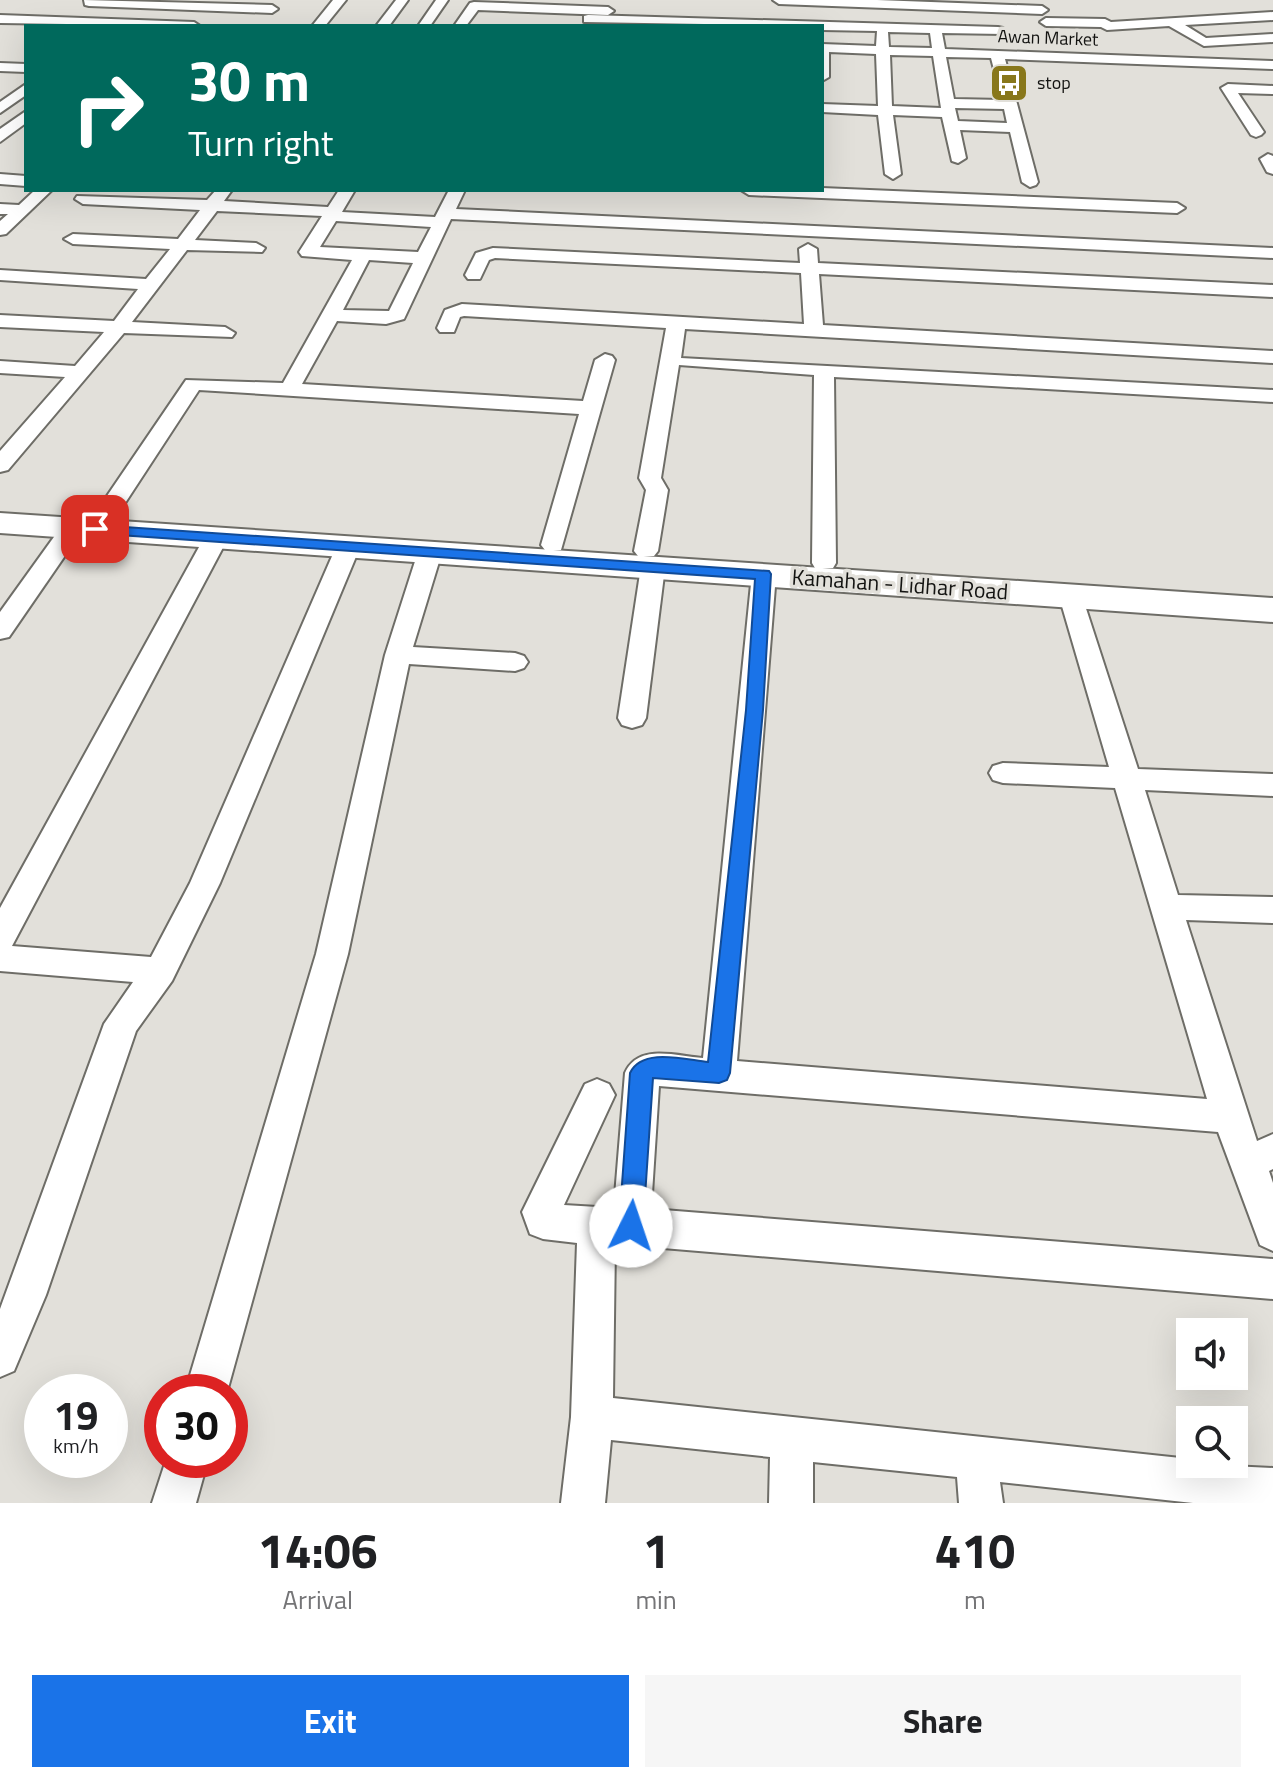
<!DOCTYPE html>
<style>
body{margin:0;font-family:"Titillium Web",sans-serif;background:#f6f6f6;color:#202124;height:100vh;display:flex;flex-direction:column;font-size:30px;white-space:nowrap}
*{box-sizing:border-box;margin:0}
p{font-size:26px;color:#757577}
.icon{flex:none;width:44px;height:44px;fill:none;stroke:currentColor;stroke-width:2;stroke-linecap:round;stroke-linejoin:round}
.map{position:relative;height:1503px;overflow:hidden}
.drawer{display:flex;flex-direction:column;background:#fff;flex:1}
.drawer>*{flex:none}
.top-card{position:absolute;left:24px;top:24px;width:800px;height:168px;border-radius:0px;box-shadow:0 8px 32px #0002;background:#00695c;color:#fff;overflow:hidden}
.tools{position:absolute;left:1176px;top:1318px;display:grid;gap:16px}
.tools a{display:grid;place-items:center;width:72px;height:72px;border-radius:0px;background:#fff;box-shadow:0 8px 32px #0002;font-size:40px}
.speed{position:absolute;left:24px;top:1374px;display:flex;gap:16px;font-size:40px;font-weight:700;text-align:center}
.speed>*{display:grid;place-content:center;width:104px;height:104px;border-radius:50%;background:#fff;box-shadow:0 8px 32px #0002;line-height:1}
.speed small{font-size:20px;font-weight:400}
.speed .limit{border:12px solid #d22;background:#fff;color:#111}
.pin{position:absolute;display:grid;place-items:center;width:68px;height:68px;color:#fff;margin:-34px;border-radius:16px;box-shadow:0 4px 12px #0006}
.me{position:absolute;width:88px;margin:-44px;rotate:4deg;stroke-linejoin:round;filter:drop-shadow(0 0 6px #0008)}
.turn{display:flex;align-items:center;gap:28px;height:168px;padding:0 32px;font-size:36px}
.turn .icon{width:104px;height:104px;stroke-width:2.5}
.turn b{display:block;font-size:56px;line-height:68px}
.eta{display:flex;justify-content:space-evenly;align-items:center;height:136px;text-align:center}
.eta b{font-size:48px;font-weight:700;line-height:56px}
.cta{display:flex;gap:16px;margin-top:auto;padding:16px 32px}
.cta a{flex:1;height:92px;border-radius:0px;background:#1a73e8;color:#fff;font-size:32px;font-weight:700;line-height:92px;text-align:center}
.cta a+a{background:#f6f6f6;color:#202124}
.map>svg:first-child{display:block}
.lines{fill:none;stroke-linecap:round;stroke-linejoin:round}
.street-casing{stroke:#6e6d67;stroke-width:4}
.secondary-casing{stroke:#6e6d67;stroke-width:4}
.street{fill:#fff;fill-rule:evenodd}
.secondary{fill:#fff;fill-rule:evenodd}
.route{fill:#1a73e8;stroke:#114b97;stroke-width:2}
.labels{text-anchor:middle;stroke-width:7;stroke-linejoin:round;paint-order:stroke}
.far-street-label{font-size:18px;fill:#141412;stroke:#e2e0da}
.far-poi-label{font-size:18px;fill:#141412;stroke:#e2e0da;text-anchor:start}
.street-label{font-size:22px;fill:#141412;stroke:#e2e0da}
</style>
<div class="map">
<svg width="1273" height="1503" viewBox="0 0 1273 1503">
<rect width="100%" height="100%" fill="#e2e0da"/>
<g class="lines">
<defs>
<g id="street">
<path d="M84,0L272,5L278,9L272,13L89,6L85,5Z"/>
<path d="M333,0H346L325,26H312Z"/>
<path d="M396,0H408L389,26H376Z"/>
<path d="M436,0H448L430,26H418Z"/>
<path d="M773,0H877L1042,6L1048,10L1042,14L779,4Z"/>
<path d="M474,2L608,7L614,11L608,15L478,10L466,26H454L470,3Z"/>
<path d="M1273,12V20L1185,25L1206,38L1273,34V42L1204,46L1169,26L1107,30L1101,27L1046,26L1040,22L1046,18L1105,19L1111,22Z"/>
<path d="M0,15L194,22L200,26L0,23Z"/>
<path d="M588,15L998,27L1003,28V34L942,33L945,49L1273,61V69L1005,59L1038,182L1036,185L1030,187L1022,182L1010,132L960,130L966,158L958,163L952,161L942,117L893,115L901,174L893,179L885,174L878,115L822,112V104L878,106L876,54L829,52V77L822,81V44L876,46L877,31L822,30V26L584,22V16ZM888,32L930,33L932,48L889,47ZM890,55L933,56L941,108L892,106ZM946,57L991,58L1002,100L954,99ZM955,108L1004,109L1007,123L958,121Z"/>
<path d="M0,63L26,64V72L0,71Z"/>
<path d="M26,84V95L0,113V102Z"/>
<path d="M1228,84L1273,86V94L1238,93L1264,132L1261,135L1256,137L1251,135L1221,88Z"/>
<path d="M26,111V123L0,142V129Z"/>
<path d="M1268,154L1273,156V174L1267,172L1260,159Z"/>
<path d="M0,174L26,176V186L0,184Z"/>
<path d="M822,188L1177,203L1185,208L1177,213L749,195L741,190Z"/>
<path d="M35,190H52L6,234L0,235V221L8,214H0V204L19,205Z"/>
<path d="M216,190H232L224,201L328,207L339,190H355L342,212L435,217L449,190H465L456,209L1273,248V258L451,219L404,319L386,324L337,321L302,384L583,401L595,360L605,354L612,356L615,360L561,550H545L541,545L579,414L199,390L114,520H98L94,515L186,380L283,383L352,260L302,256L299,252L322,216L217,211L195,240L256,243L265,248L262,252L187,250L132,322L225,327L235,333L232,337L124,333L8,470L0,472V451L65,377L0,373V361L75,366L104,332L0,327V315L114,321L138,289L0,280V270L146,279L170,249L73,244L64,239L73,234L178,239L200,210L83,204L75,199L77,196L207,200ZM336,221L431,227L418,252L320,247ZM369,260L413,263L389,311L343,310Z"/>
<path d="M808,244L817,249L818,263L1273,285V297L819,274L823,325L1273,351V363L685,329L681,358L1273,390V402L834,377L836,563L833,568H815L812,563L814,375L679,365L661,478L668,490L658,551L654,556H638L634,551L646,490L639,478L666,328L464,316L460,317L454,332H440L437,328L445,310L462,304L804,324L801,273L495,258L489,260L480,279H468L465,275L476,253L493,248L800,263L799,249Z"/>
<path d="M72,521L80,523L84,528L9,637L0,639V612L64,523Z"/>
<path d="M216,531L224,533L228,538L12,946L151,957L190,883L336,547L340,542H356L360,547L220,883L172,981L136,1031L46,1295L14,1371L0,1377V1309L104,1024L133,982L0,971V908L204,538L208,533Z"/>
<path d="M430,545L438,547L442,552L413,647L515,653L524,656L528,662L524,668L515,671L409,664L348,954L227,1392H185L316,954L385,655L418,552L422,547Z"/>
<path d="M653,560L662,562L665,567L646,718L642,725L632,728L622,725L618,718L641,567L644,562Z"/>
<path d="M764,566L773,569L776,574L737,1061L1207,1099L1115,788L1003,783L993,780L989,773L993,766L1003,763L1109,767L1059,596L1062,590H1080L1138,769L1273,774V796L1145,790L1178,895L1273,897V923L1186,920L1257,1141L1273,1134V1169L1269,1171L1273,1183V1251L1260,1245L1218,1132L659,1086L651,1209L1273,1259V1299L615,1244L613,1398L1190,1459V1464L1273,1468V1503H1193L1000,1482L1003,1503H959L957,1477L813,1462V1503H769L770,1457L611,1440L605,1503H561L571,1417L577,1243L543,1239L530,1234L522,1212L585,1084L597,1079L609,1084L615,1095L564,1205L614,1208L625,1073C638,1043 676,1056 703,1058L752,574L755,569Z"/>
<path d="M166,1460H208L196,1503H152Z"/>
</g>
<path id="secondary" d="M0,513L1273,598V622L0,533Z"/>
</defs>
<use href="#street" class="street-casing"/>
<use href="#secondary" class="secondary-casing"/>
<use href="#street" class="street"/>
<use href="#secondary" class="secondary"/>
</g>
<path class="route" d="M95,525L769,571L771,574L763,710L730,1073L727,1080L719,1083L653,1078L643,1226L640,1235L631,1238L622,1235L619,1226L630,1073C642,1047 686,1060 708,1062L746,710L755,579L90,533L87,529Z"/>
<defs>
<symbol id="bus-square" viewBox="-11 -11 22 22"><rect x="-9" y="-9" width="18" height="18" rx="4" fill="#88771b" stroke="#e2e0da"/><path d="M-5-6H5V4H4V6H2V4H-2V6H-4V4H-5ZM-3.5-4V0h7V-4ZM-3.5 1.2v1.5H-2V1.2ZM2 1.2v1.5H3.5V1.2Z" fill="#fff"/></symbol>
</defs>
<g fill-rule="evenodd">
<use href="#bus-square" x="987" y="61" width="44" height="44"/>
</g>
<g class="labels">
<g class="far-street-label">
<text transform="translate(1048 38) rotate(2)" y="6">Awan Market</text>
</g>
<g class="far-poi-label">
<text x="1037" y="89">stop</text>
</g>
<g class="street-label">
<text transform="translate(900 584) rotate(4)" y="8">Kamahan - Lidhar Road</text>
</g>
</g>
</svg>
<div class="tools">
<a><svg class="icon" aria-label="sound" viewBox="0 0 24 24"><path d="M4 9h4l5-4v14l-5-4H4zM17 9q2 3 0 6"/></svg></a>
<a><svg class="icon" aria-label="search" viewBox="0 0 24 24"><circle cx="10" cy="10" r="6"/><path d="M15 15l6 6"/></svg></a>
</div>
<div class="speed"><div>19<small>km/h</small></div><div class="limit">30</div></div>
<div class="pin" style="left:95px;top:529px;background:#d93025"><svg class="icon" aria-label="arrive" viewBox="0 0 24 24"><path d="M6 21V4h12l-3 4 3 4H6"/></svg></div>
<svg class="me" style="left:631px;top:1226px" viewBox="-20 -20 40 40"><circle r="19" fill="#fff"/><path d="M0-13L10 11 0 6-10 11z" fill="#1a73e8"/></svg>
<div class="top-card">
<div class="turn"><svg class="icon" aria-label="right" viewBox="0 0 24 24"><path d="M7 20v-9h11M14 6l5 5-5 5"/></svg><div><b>30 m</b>Turn right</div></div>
</div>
</div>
<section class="drawer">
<div class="eta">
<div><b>14:06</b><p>Arrival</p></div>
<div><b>1</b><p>min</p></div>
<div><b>410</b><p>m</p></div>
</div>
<div class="cta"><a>Exit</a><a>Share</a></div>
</section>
